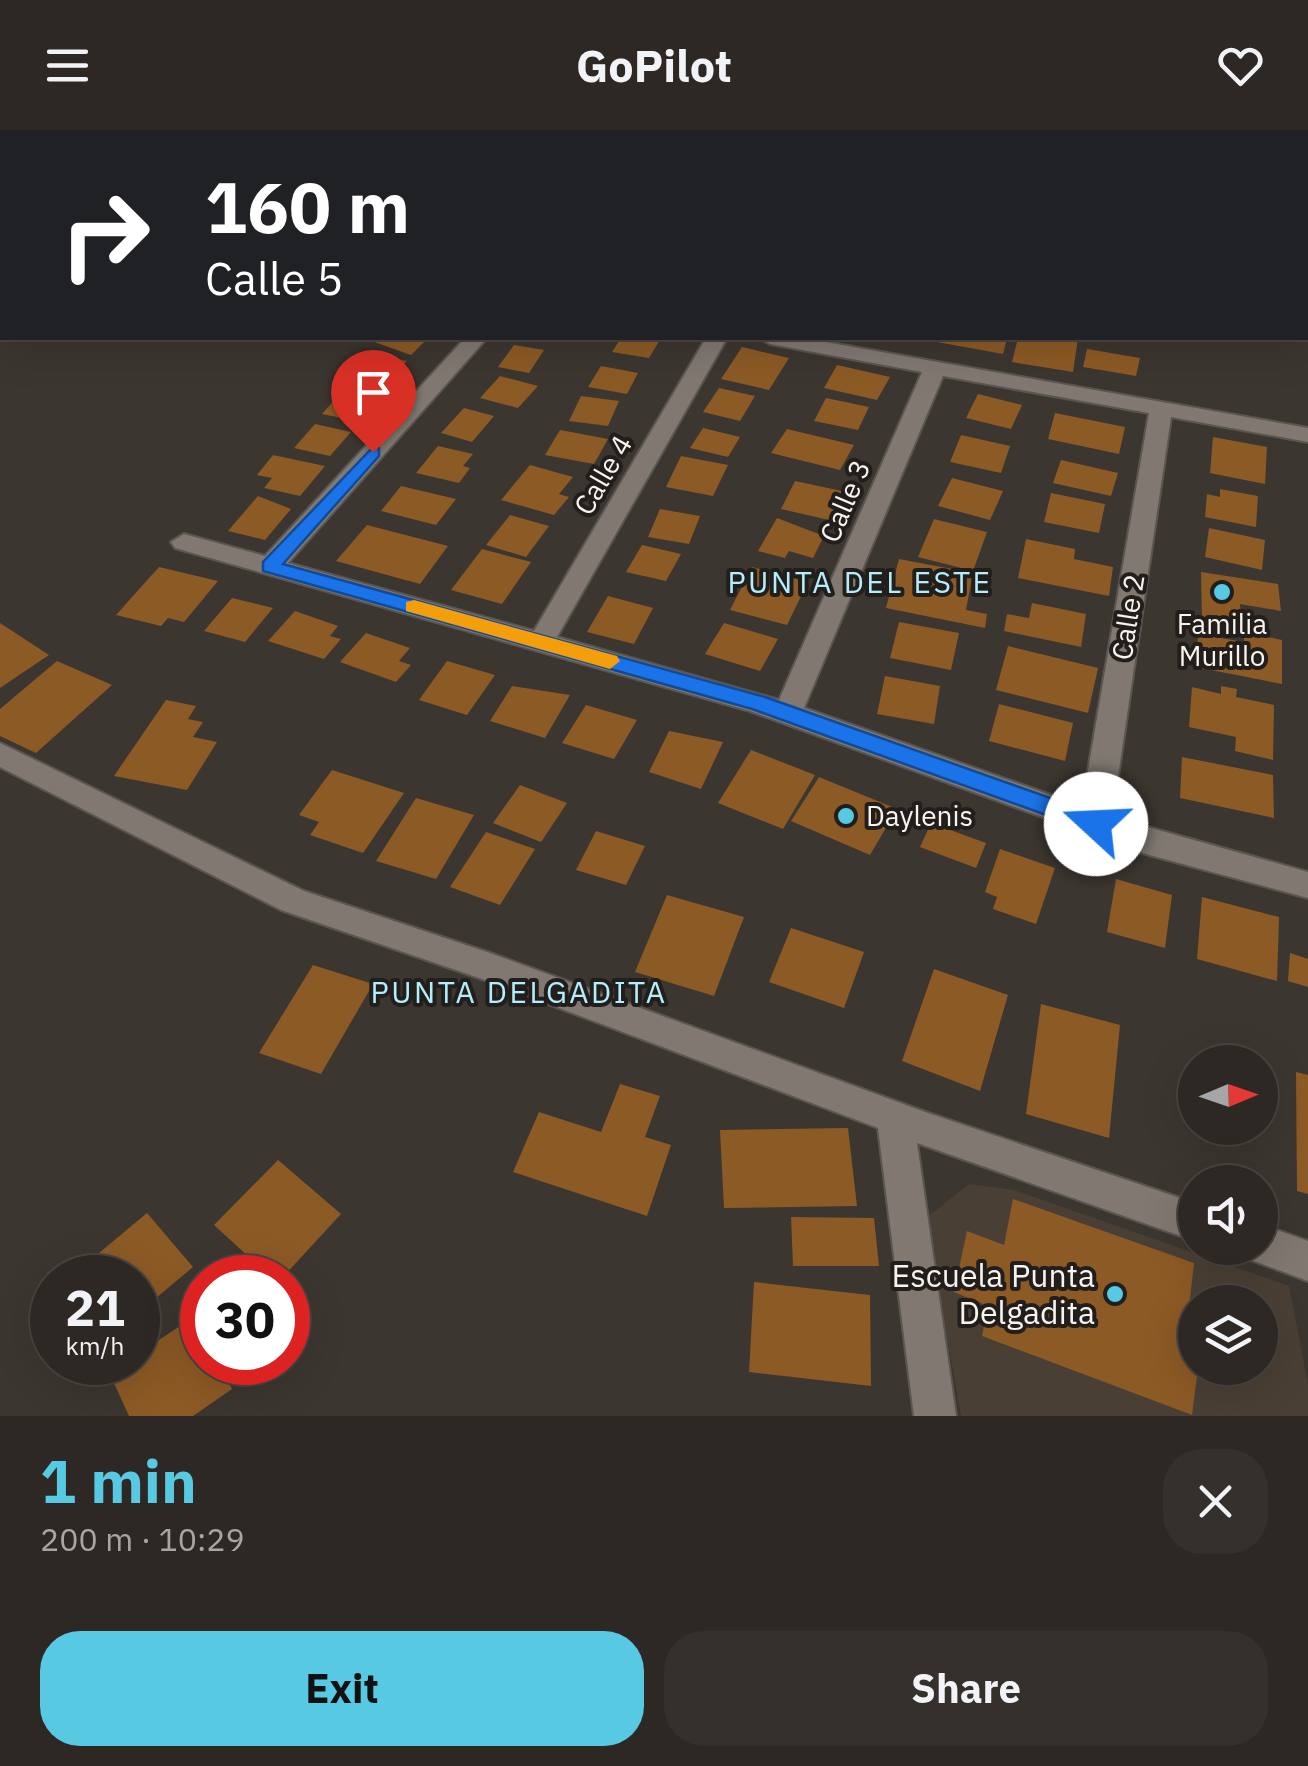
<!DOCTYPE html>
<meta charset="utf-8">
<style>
body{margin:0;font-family:"IBM Plex Sans",sans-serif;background:#35302c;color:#f1f3f6;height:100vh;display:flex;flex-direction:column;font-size:38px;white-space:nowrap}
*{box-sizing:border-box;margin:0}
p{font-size:32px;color:#a7a6a6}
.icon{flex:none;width:55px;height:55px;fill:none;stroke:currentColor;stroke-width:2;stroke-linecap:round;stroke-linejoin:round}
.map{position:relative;height:1286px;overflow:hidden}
.panel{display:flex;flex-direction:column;background:#2d2824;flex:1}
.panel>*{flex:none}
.guide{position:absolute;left:0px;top:0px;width:1310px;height:210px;box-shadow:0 10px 40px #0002,0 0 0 2px #484441;background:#202124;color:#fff;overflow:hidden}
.needle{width:65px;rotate:88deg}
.tools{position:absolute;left:1178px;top:915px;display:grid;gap:20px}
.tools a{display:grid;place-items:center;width:100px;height:100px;border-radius:50%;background:#2d2824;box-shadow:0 10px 40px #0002,0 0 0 2px #484441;font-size:50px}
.speed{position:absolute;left:30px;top:1125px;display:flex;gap:20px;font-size:50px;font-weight:700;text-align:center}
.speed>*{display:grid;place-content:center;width:130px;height:130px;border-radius:50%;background:#2d2824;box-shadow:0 10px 40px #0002,0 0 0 2px #484441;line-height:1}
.speed small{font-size:25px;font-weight:400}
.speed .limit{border:15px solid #d22;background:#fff;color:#111}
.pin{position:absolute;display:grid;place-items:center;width:85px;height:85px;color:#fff;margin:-102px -42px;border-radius:50% 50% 50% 0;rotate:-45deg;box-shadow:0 0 10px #0007}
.pin .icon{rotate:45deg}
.me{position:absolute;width:110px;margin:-55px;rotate:290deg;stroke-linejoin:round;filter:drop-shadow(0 0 8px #0008)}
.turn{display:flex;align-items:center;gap:35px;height:210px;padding:0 40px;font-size:45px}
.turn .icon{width:130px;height:130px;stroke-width:2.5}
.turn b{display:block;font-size:70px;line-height:85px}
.round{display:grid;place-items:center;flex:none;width:105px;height:105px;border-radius:40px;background:#35302c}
.overview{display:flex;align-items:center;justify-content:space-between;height:170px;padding:0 40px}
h1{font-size:60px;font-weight:700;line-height:75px;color:#57c9e2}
.cta{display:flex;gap:20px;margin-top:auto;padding:20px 40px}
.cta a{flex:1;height:115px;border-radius:40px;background:#57c9e2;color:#111;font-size:40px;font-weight:700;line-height:115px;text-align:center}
.cta a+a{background:#35302c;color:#f1f3f6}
header{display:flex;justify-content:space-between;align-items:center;height:130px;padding:0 40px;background:#2d2824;font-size:45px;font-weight:700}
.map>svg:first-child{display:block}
.built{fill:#4a3f34;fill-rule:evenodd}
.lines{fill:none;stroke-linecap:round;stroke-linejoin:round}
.stream{fill:#2b1702;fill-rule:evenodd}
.building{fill:#8c5a25}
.street-casing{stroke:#5a5550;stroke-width:4}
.street{fill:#807871;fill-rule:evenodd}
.route{fill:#1a73e8;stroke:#114b97;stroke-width:2.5}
.slow{fill:#f59e0b}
.poi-dot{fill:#57c9e2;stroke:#211e1b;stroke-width:4}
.labels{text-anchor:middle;stroke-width:8;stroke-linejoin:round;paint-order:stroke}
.street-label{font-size:28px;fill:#f7f3ef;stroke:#211e1b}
.poi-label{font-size:28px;fill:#f7f3ef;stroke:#211e1b}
.neighbourhood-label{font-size:30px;letter-spacing:2.5px;fill:#b4edfb;stroke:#211e1b}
.near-poi-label{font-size:32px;fill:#f7f3ef;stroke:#211e1b;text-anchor:end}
</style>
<header><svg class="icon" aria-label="menu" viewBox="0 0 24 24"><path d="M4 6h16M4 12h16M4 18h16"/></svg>GoPilot<svg class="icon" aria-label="heart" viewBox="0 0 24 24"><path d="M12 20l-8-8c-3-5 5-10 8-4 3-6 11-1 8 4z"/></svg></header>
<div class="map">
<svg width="1308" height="1286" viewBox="0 0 1308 1286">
<rect width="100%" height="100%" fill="#3c3630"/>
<path class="built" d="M969,1054L1014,1060L1289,1156L1308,1254V1286H961L933,1128L930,1085ZM1195,1172H1260V1238H1195Z"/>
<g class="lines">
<g class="stream">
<path d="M32,0H43L40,2H32Z"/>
<rect x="0" y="17" width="2" height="5"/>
</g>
</g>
<g class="building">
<path d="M428,208L411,225L366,209V208Z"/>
<path d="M621,208H661L649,228L612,222Z"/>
<path d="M915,208H1007L1003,224Z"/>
<path d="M1018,208H1078L1073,242L1012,232Z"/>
<path d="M514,215L544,220L529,243L498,237Z"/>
<path d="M742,217L789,228L769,260L721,249Z"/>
<path d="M1087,219L1140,228L1136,246L1083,237Z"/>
<path d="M373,223L407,231L389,250L355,242Z"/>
<path d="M837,235L890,247L877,270L824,258Z"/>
<path d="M601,236L638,243L627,264L588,257Z"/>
<path d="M500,246L538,256L518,278L480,268Z"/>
<path d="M719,258L755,266L740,291L703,282Z"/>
<path d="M343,260L381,267L361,292L322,284Z"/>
<path d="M978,264L1022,275L1011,299L966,288Z"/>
<path d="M581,266L619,271L608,296L569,291Z"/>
<path d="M826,268L869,277L858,300L814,291Z"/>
<path d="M464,278L494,286L472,312L441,303Z"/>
<path d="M1055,283L1125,297L1119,324L1048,309Z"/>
<path d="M315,294L351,302L330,326L294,318Z"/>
<path d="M703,298L740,307L728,327L690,318Z"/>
<path d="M787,299L854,315L840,340L771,323Z"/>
<path d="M560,300L608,309L594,334L545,325Z"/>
<path d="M961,305L1010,316L1001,343L950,332Z"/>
<path d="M1213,307L1267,317L1265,354L1210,343Z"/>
<path d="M438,316L473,324L463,336L470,338L459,353L416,343Z"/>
<path d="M273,325L325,336L300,366L264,358L272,348L257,345Z"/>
<path d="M681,326L728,335L713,366L666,357Z"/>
<path d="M1061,330L1118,343L1111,366L1053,353Z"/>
<path d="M530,335L573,347L559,364L569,367L554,385L501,370Z"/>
<path d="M952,348L1003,361L990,390L938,376Z"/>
<path d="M795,351L842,361L829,390L781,379Z"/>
<path d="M401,356L456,369L436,395L381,381Z"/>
<path d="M1220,359L1258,366L1256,397L1205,387L1207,364L1220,367Z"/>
<path d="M1051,363L1105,374L1099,403L1044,392Z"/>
<path d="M258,366L291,379L265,410L228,401Z"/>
<path d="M660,379L700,386L689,414L648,407Z"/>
<path d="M510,385L549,396L526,427L486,415Z"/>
<path d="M777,388L824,406L813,428L789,421L785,428L758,421Z"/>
<path d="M934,389L987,402L973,441L918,427Z"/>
<path d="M367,395L448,416L420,454L336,431Z"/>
<path d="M1209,398L1265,410L1262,440L1205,427Z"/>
<path d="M1026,409L1075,419L1074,429L1113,437L1109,466L1018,448Z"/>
<path d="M642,415L681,424L666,451L626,442Z"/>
<path d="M482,419L531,432L502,474L451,460Z"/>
<path d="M899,429L973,443L966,480L987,484L985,498L886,478Z"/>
<path d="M159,437L218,451L184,492L168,488L161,496L116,485Z"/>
<path d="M752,437L808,452L787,495L730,480Z"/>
<path d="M1201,442L1278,454L1281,481L1240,474L1241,493L1202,487Z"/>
<path d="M608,466L653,478L634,514L587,502Z"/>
<path d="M232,468L273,478L245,512L204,501Z"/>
<path d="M1032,473L1086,484L1081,517L1004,501L1007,484L1029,488Z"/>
<path d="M295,481L338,496L330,506L341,509L324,529L268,511Z"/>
<path d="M899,492L959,503L951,540L890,528Z"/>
<path d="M0,493L49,525L0,558Z"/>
<path d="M724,493L778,509L760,541L705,524Z"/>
<path d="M1244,502L1282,510V554L1196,537L1198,504L1244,512Z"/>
<path d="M366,503L410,518L399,531L411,535L396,552L340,532Z"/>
<path d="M1008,516L1098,538L1088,583L996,560Z"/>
<path d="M57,531L112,555L36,623L0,606V579Z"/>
<path d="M447,531L495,545L467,585L419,570Z"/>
<path d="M885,546L940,556L934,594L877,584Z"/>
<path d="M512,556L570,565L545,608L490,591Z"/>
<path d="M1221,556L1237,559L1236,567L1274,575L1273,630L1235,621L1236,607L1189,597L1192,557L1221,564Z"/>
<path d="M166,570L196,576L188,589L203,592L193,607L217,612L187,660L114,646Z"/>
<path d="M999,574L1073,593L1065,631L989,611Z"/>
<path d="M586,575L637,590L614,629L562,613Z"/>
<path d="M669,601L723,612L701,659L649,642Z"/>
<path d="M751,620L815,645L783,699L718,673Z"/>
<path d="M1182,627L1273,645L1274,688L1180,668Z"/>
<path d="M332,640L404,663L363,723L310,705L319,692L299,685Z"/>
<path d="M819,647L897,679L870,725L791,691Z"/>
<path d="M520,655L567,673L541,712L493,693Z"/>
<path d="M416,668L474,685L436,749L376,731Z"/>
<path d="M931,693L986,713L976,738L920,717Z"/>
<path d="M596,701L645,716L626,755L576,740Z"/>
<path d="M486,702L535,719L500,775L450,757Z"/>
<path d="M1000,719L1055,738L1036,794L993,779L997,767L985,762Z"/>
<path d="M1116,749L1172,765L1165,818L1107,802Z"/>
<path d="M667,765L744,787L714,866L635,842Z"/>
<path d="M1202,767L1279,787L1277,851L1197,829Z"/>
<path d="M791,798L864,822L844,878L769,852Z"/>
<path d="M1290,823L1308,829V857L1288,851Z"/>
<path d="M313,835L373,854L321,944L259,923Z"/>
<path d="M934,839L1008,865L980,961L902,931Z"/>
<path d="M1041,874L1120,895L1109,1008L1026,984Z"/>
<path d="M1296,942L1308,945V1064L1297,1061Z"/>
<path d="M620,954L660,966L645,1007L671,1015L647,1086L513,1042L539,982L601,1002Z"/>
<path d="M848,998L857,1076L724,1078L720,1000Z"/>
<path d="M278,1030L341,1084L282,1148H272L214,1095Z"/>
<path d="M1013,1069L1194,1133L1183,1230L1198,1238L1192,1285L982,1206L988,1176L954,1162L967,1101L1004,1115Z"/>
<path d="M147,1083L193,1137L143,1179L138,1172V1148H118L99,1123Z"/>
<path d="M791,1087L874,1088L879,1136H793Z"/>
<path d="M754,1152L870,1165L871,1256L749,1242Z"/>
<path d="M195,1186L202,1201V1232H218L232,1259L193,1286H129L109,1242L124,1232H138V1224Z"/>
</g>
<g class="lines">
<defs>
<g id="street">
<path d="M465,208H487L288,433L534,501L706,208H727L557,507L779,570L922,242L770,214L760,208H803L1308,298V312L1171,287L1112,687L1308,742V768L1142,723L750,581L175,418L171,412L184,404L265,426ZM943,246L1149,283L1082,676L804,578Z"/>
<path d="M0,613L304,761L490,823L928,983L1195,1073V1111L917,1013L956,1286H914L878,998L482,849L281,780L0,637Z"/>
<path d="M1260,1094L1308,1111V1151L1246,1128L1242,1118H1260Z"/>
</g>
</defs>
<use href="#street" class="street-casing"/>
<use href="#street" class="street"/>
</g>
<path class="route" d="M373,317L379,318V326L283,434L765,567L1104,687L1107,694L1096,703L752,579L263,441V432Z"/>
<path class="slow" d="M414,470L617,526L620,531L610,539L406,481V472Z"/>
<g class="poi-dot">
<circle cx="1222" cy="462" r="10"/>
<circle cx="846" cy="686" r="10"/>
<circle cx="1115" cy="1164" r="10"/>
</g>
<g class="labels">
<g class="street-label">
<text transform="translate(603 345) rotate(-60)" y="10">Calle 4</text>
<text transform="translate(845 371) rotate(-67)" y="10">Calle 3</text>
<text transform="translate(1128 487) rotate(-81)" y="10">Calle 2</text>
</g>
<g class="poi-label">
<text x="1222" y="504">Familia<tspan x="1222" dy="32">Murillo</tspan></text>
<text x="866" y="696" text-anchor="start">Daylenis</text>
</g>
<g class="neighbourhood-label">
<text x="860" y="463">PUNTA DEL ESTE</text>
<text x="519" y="873">PUNTA DELGADITA</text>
</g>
<g class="near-poi-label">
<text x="1095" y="1157">Escuela Punta<tspan x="1095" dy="37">Delgadita</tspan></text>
</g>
</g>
</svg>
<div class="tools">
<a><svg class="needle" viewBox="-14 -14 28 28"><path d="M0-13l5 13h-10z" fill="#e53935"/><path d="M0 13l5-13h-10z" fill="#a7a6a6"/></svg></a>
<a><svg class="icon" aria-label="sound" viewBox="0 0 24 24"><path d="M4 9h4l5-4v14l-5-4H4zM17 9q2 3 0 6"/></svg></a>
<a><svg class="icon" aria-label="layers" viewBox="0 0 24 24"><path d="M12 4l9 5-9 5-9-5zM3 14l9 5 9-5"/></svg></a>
</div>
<div class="speed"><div>21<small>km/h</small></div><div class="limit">30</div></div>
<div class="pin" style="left:373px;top:322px;background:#d93025"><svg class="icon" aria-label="arrive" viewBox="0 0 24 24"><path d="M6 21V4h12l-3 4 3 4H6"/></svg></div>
<svg class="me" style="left:1096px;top:694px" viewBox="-20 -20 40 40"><circle r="19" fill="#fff"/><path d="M0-13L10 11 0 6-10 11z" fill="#1a73e8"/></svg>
<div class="guide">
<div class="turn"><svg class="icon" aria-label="right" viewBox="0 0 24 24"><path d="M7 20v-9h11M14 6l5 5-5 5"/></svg><div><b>160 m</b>Calle 5</div></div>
</div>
</div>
<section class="panel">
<div class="overview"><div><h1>1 min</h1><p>200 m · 10:29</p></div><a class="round"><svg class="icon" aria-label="close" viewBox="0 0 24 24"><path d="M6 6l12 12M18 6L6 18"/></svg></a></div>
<div class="cta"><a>Exit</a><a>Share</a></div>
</section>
